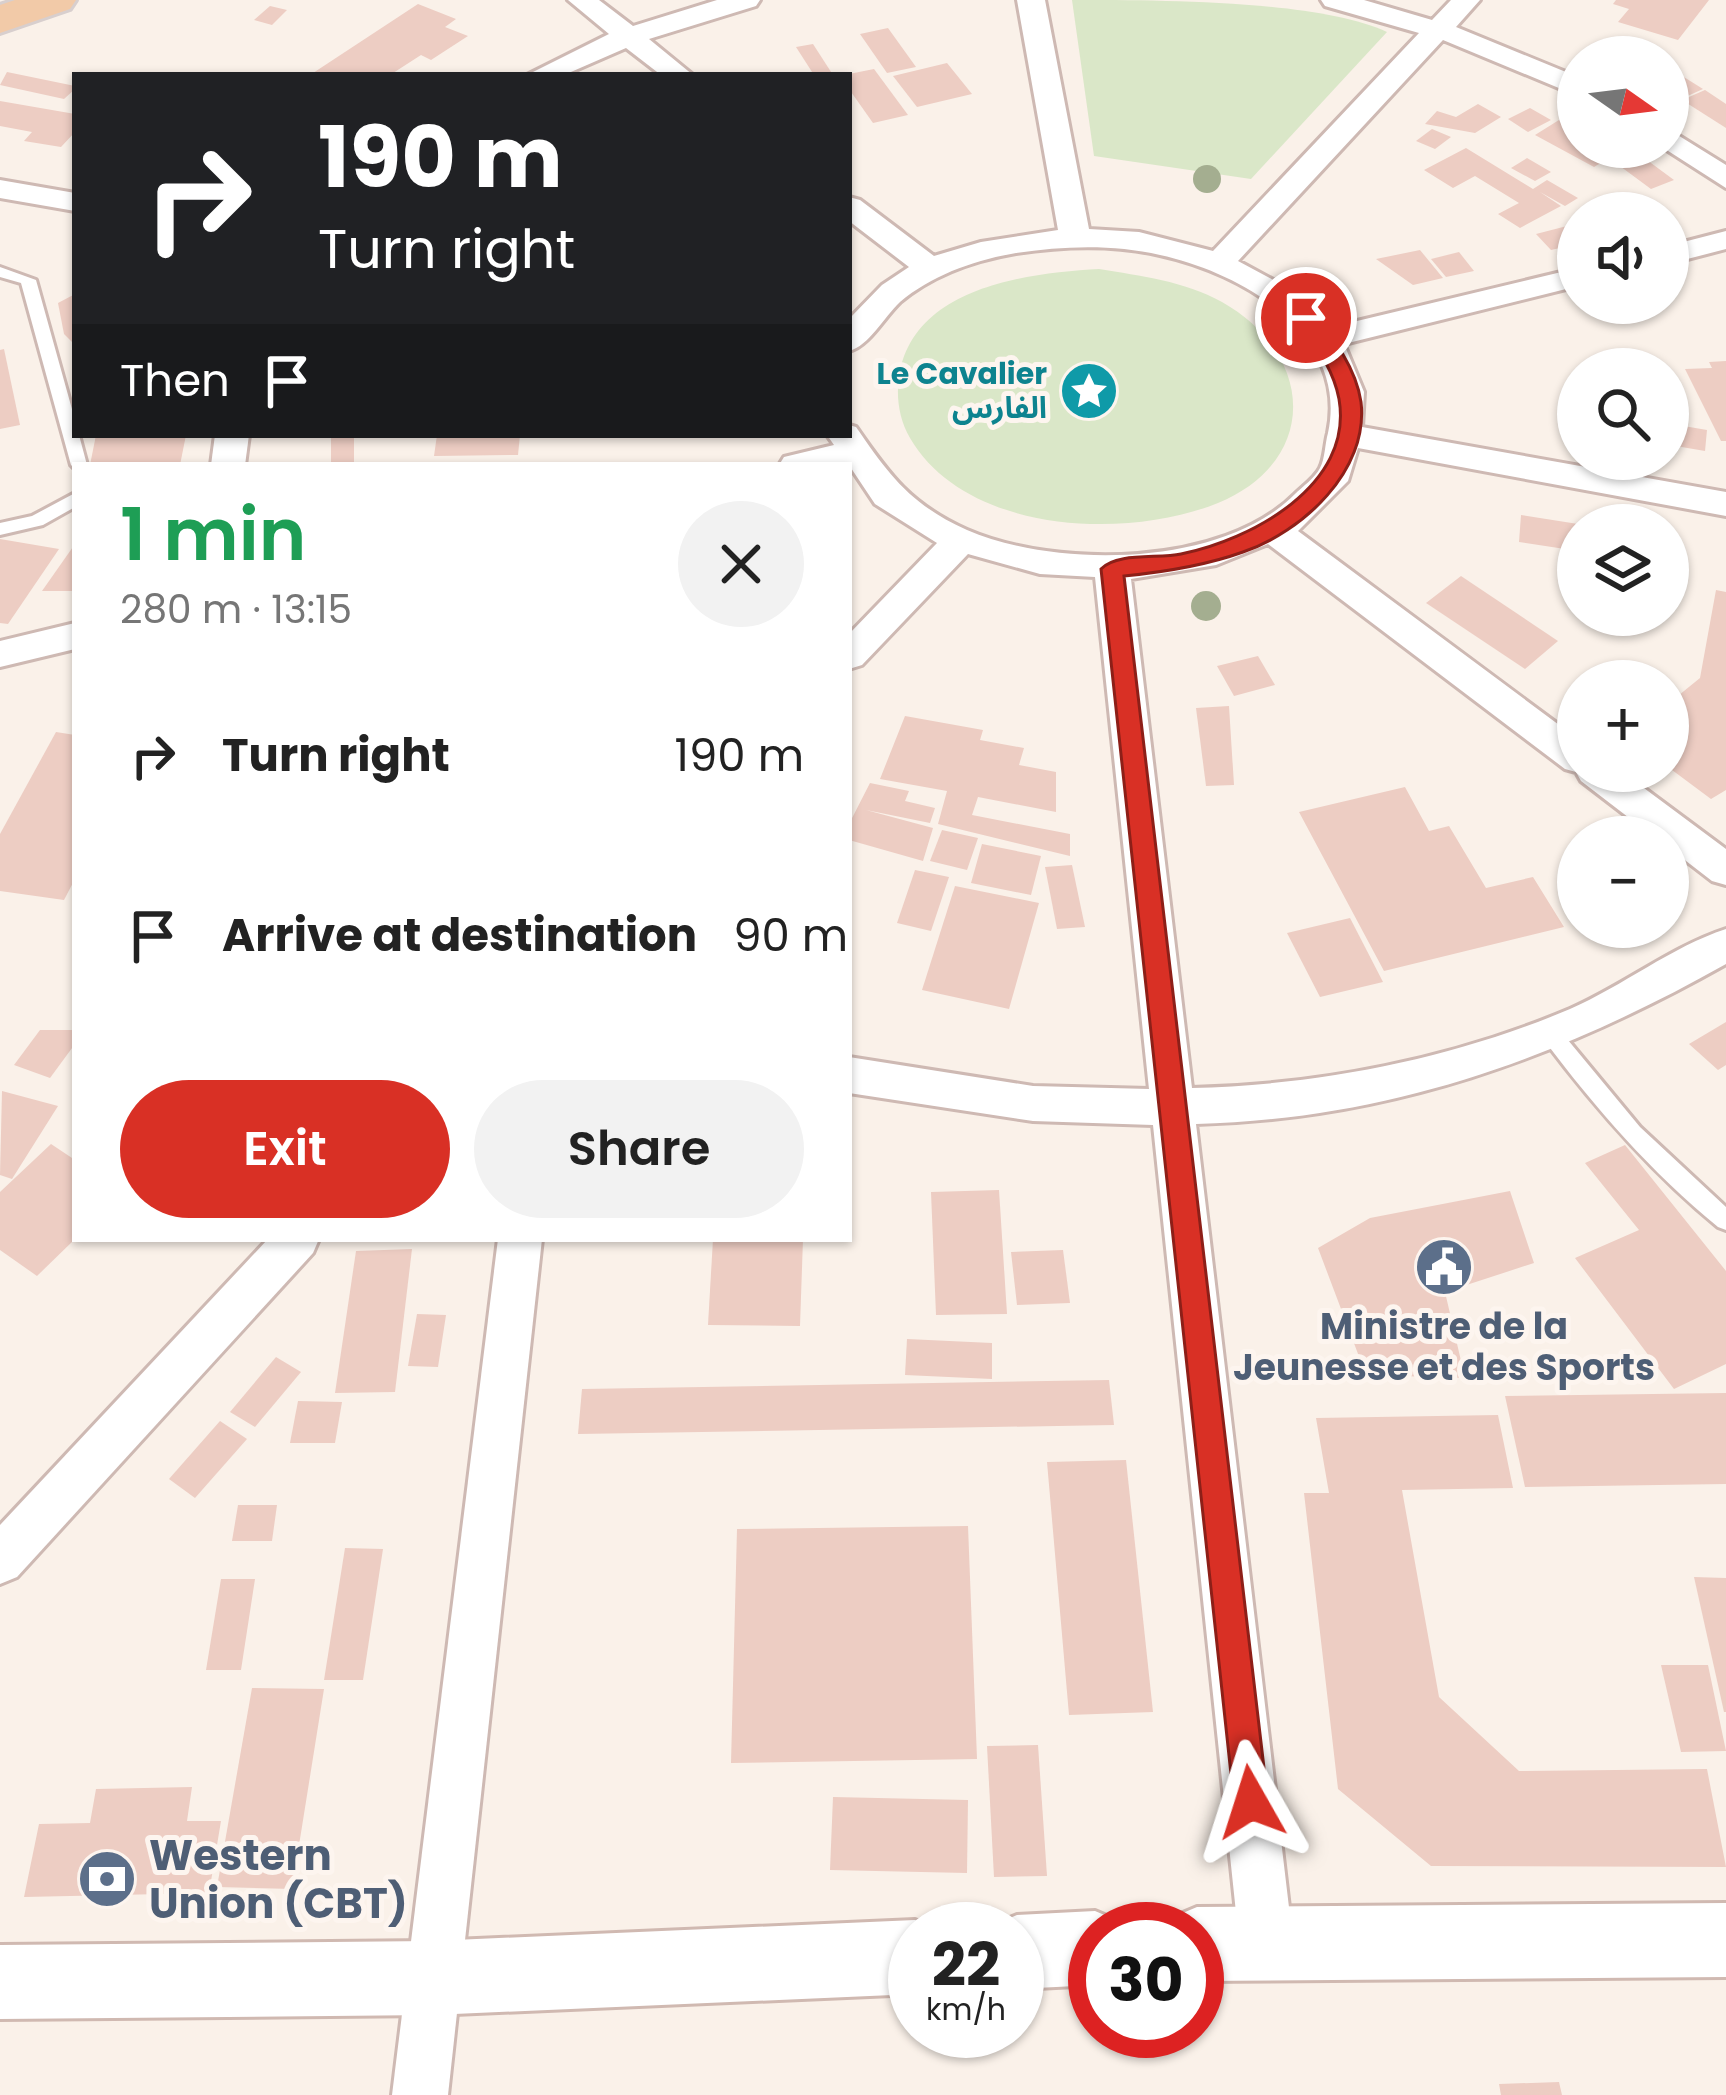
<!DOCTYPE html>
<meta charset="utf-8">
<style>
body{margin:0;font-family:Poppins,"Noto Sans Arabic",sans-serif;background:#f2f2f2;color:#222;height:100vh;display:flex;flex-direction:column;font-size:45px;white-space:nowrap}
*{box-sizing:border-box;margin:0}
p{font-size:39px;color:#767676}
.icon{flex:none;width:66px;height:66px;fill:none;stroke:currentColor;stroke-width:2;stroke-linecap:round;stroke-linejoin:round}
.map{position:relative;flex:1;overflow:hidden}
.side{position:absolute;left:72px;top:462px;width:780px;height:780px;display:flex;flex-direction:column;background:#fff;border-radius:0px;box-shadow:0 3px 9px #0004}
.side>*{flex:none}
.banner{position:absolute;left:72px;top:72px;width:780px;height:366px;border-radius:0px;box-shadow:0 3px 9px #0004;background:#202124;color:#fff;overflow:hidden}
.needle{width:78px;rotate:104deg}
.tools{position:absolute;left:1557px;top:36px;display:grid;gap:24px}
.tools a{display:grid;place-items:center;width:132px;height:132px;border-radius:50%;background:#fff;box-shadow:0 3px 9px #0004;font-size:60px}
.speed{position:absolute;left:888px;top:1902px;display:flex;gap:24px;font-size:60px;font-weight:700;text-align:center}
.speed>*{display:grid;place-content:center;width:156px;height:156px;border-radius:50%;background:#fff;box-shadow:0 3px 9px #0004;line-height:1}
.speed small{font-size:30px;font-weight:400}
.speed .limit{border:18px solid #d22;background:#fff;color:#111}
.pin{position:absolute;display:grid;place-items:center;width:102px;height:102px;color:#fff;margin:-51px;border:6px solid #fff;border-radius:50%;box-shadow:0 3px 12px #0007}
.me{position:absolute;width:132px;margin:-66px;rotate:354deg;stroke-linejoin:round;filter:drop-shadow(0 0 9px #0008)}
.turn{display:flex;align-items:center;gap:42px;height:252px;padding:0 48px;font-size:54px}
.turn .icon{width:156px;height:156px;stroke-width:2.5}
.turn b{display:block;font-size:84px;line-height:102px}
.then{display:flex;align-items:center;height:114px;padding:0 48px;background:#0003;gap:24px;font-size:45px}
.round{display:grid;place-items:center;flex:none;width:126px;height:126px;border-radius:63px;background:#f2f2f2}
.summary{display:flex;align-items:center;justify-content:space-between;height:204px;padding:0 48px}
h1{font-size:72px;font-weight:600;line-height:90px;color:#1e9e55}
.button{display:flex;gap:24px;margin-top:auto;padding:24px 48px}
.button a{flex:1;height:138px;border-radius:72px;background:#d93025;color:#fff;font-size:48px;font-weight:600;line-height:138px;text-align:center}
.button a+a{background:#f2f2f2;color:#222}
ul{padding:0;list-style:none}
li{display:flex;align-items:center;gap:36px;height:180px;padding:0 48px}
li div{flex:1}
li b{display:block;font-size:45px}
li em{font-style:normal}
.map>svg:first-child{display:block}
.green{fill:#dae7c8}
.building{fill:#edcdc3}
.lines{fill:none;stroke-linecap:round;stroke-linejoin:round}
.lane-casing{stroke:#ceb9b3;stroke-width:6}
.street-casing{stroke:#ceb9b3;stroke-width:6}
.secondary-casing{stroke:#d0b9b1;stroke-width:6}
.primary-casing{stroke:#d8cfce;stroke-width:6}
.lane{fill:#fff;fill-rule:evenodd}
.street{fill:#fff;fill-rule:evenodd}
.secondary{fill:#fff;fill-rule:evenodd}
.primary{fill:#f2caa8;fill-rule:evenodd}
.tree{fill:#a4ae90}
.route{fill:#d93025;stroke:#8d1f18;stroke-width:3}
.labels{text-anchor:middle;stroke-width:10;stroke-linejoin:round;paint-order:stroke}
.far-culture-label{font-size:30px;font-weight:bold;fill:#0d838f;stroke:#fdf5ef;text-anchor:end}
.service-label{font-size:36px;font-weight:bold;fill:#4e5e75;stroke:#fdf5ef}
.near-service-label{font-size:42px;font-weight:bold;fill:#4e5e75;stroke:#fdf5ef;text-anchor:start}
</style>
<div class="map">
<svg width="1726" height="2095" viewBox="0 0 1726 2095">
<rect width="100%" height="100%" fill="#faf1e9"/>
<g class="green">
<path d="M1072,0C1159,0 1317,0 1387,32L1251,179L1094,156Z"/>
<path d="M1099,269C1141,276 1184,281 1222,302C1314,354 1321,460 1218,503C1127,540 966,534 910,438C899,419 896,397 899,377C912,287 1027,273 1099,269Z"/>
</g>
<g class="building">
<path d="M1616,0H1709L1678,40L1618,22L1629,9L1613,4Z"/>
<path d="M418,4L456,19L445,27L468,36L431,60L421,55L390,75H310Z"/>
<path d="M270,6L287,10L272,25L254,20Z"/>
<path d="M888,28L916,67L887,73L860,34Z"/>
<path d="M813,44L833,75H814L796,47Z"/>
<path d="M947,63L972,94L917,107L893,76Z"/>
<path d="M874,69L908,115L873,123L849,89V74Z"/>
<path d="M7,72L75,86V89L64,99L0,85Z"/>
<path d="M1679,74L1703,89L1681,99L1668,90V79Z"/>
<path d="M1705,90L1726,104V128L1682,100Z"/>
<path d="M0,101L75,114V132L61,147L24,141L32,132L0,126Z"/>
<path d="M1478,104L1501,117L1475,133L1425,124L1437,111L1456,117Z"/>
<path d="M1530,108L1551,120L1528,132L1508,119Z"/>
<path d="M1559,120L1578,131V147H1609L1618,152L1609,158L1632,149L1674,180L1651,189L1609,158L1594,167L1535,135Z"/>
<path d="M1432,129L1451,137L1435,149L1416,141Z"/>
<path d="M1466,148L1533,189L1547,180L1578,198L1565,206L1540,192L1561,206L1520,228L1498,214L1519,203L1475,176L1453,188L1424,170Z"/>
<path d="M1527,158L1551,172L1535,181L1511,168Z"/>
<path d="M1567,226L1578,244L1551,250L1536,234Z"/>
<path d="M1420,250L1443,278L1413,285L1376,259Z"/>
<path d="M1459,252L1474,271L1446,277L1431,259Z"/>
<path d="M75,294V345L64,334L58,303Z"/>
<path d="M4,349L20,425L0,429V350Z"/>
<path d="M1726,361V441H1721L1685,369L1712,368L1709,362Z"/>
<path d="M1672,424L1707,430L1705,451L1670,445Z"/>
<path d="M96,435H186L180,465H90Z"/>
<rect x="331" y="435" width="23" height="30"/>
<path d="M437,435H520L518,455L434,456Z"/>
<path d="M1521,515L1578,524V551L1519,542Z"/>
<path d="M0,539L59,549L8,624L0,623Z"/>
<path d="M75,544V591H42Z"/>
<path d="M1461,576L1558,641L1525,669L1426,603Z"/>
<path d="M1716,590L1726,592V790L1711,799L1668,767V704L1700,678Z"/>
<path d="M1258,656L1275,685L1234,696L1217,666Z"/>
<path d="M1229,706L1234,785L1206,786L1196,708Z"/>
<path d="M905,716L983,730L980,740L1024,748L1019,765L1056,772V812L978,797L972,815L1070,834V856L938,824L947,791L880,779Z"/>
<path d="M56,732L75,735V879L64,900L0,891V834Z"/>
<path d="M870,783L909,791L905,801L935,808L930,823L866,810L933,828L923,861L849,840V824Z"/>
<path d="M1405,787L1429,831L1449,826L1486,888L1533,877L1564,927L1384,971L1299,812Z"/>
<path d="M942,830L978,838L967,870L930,861Z"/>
<path d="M982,844L1041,856L1031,895L971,883Z"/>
<path d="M1072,865L1085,927L1057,929L1045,867Z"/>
<path d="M915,870L949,877L931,931L897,923Z"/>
<path d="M955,886L1039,903L1009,1009L922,990Z"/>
<path d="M1350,918L1383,982L1320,997L1287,933Z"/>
<path d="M1726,1022V1065L1718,1070L1689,1044Z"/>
<path d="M40,1030H75V1044L50,1078L14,1065Z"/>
<path d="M2,1091L58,1106L12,1179L0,1175Z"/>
<path d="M51,1144L75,1160V1239L37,1276L0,1250V1192Z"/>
<path d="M1625,1145L1726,1271V1364L1674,1389L1575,1258L1639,1230L1585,1163Z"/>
<path d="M999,1190L1007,1314L936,1315L931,1192Z"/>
<path d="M1510,1191L1534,1263L1445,1292L1465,1378L1366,1375L1318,1248L1370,1218Z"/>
<path d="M713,1239H803L800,1326L708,1325Z"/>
<path d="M412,1249L395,1392L335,1393L356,1251Z"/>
<path d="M1063,1250L1070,1303L1017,1305L1011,1252Z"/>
<path d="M417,1314L446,1315L438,1367L408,1366Z"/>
<path d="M907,1339L992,1343V1379L905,1375Z"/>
<path d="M276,1357L301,1372L255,1427L230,1412Z"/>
<path d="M1109,1380L1114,1425L578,1434L582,1389Z"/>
<path d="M1726,1393V1484L1525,1487L1505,1396Z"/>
<path d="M298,1401L342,1402L335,1443H290Z"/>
<path d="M1498,1415L1513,1488L1402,1490L1439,1697L1519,1771L1707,1769L1726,1867L1431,1866L1338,1789L1304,1493H1329L1316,1418Z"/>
<path d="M220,1421L247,1439L195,1498L169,1479Z"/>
<path d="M1126,1460L1153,1712L1069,1715L1047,1462Z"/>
<path d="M238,1505H277L272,1541H232Z"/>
<path d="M968,1526L977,1759L731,1763L737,1529Z"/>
<path d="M345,1548L383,1549L363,1680H324Z"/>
<path d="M1694,1577L1726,1578V1712H1724Z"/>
<path d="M221,1579H255L241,1670H206Z"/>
<path d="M1661,1665H1708L1726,1751L1681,1752Z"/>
<path d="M252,1688L324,1689L292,1889L217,1887Z"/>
<path d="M1038,1745L1047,1876L994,1877L987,1746Z"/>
<path d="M192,1787L187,1821H221L209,1893L24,1897L39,1824L90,1823L96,1789Z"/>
<path d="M833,1797L968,1800L967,1873L830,1870Z"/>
<path d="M1559,2082L1562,2095H1501L1499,2084Z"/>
</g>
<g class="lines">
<defs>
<g id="lane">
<path d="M0,267L36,280L75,420V435H79L87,465H75V469L71,465L21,283L0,277Z"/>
<path d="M75,493V507L43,525L0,535V523L32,516Z"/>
<path d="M1551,1025L1558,1028L1640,1127L1726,1207V1230L1718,1227C1651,1172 1596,1109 1544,1040L1541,1034L1544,1028Z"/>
</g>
<g id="street">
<path d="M568,0H599L633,26L717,0H760L756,6L649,39L693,75H661L626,48L564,75H527L609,34Z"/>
<path d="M1017,0H1045L1089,229L1139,232L1213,251L1419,33L1325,6L1321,0H1364L1432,20L1451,0H1480L1456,27L1578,77V96L1443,40L1238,261L1288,288L1332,327L1578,268V286L1344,344L1364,392L1362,427L1726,492V516L1358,448L1348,481L1298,531L1578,739V771H1621L1726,849V885L1712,881L1668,847V837H1654L1581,781L1576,772L1565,769L1268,544L1216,565L1131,579L1192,1088C1320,1085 1452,1059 1570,1009C1623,986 1671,947 1726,929V964C1559,1058 1390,1119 1196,1124L1293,1941L1285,1960L1266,1968L1247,1960L1239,1941L1153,1125L1033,1121L849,1093V1057L1033,1086L1149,1089L1095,577L1040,574L968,554L862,665L849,669V634L937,543L875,504L849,465H779L784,457L834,445L827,435H849V425L856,427C889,475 911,505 967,530C1057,569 1223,567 1295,494C1302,487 1315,478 1320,468C1325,459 1325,443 1328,433C1349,335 1243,273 1160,255C1113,244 1063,246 1016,253C975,260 932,275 900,302C884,317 869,346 849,351V319L882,285L909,267L849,221V197L860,200L934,256L981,242L1058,230Z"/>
<path d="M1668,129L1726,165V188L1662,147H1668Z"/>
<path d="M0,180L75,193V211L0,198Z"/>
<path d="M1726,231V249L1668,264V246Z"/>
<path d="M215,435H249L245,465H211Z"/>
<path d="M75,623V649L0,667V641Z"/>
<path d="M268,1239H319L313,1253L17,1577L0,1584V1525Z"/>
<path d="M498,1239H542L448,2095H392Z"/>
</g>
<g id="secondary">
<path d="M1726,1903V1977L1197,1981V1929H1166L1171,1918L1197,1907Z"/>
<path d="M1095,1911L1121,1922L1124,1929H1095V1985L1017,1989V1929L991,1926L1017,1915Z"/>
<path d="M915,1920L937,1929H915V1994L432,2015L0,2019V1945L432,1941Z"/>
</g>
<path id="primary" d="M15,0H76L70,9L0,33V5Z"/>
</defs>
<use href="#lane" class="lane-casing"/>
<use href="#street" class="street-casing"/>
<use href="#secondary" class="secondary-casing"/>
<use href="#primary" class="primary-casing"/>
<use href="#lane" class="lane"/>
<use href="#street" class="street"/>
<use href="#secondary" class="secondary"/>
<use href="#primary" class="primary"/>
</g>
<g class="tree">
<circle cx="1207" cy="179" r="14"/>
<circle cx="1206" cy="606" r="15"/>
</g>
<path class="route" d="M1306,312L1313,313C1334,339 1356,368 1361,402C1369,471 1302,532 1243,552C1204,566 1165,572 1124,576L1268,1802L1263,1814L1251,1819L1239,1814L1234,1802L1101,569C1117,552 1158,559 1181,554C1250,540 1354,486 1339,399C1333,367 1314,344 1296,318Z"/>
<defs>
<symbol id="sight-disc" viewBox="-11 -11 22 22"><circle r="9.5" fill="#0f9aa8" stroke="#fdf5ef"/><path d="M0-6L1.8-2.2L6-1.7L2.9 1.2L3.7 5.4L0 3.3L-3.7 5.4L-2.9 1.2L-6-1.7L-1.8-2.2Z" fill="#fff"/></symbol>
<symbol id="civic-disc" viewBox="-11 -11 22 22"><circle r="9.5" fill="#5c6f8a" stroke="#fdf5ef"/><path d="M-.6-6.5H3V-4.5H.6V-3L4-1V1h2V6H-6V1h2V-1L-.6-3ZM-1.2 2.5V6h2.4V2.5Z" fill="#fff"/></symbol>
<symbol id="bank-disc" viewBox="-11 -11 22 22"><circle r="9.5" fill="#5c6f8a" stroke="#fdf5ef"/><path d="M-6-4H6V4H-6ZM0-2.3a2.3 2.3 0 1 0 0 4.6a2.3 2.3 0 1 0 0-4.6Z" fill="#fff"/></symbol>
</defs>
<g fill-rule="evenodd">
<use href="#sight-disc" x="1056" y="358" width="66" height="66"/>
<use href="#civic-disc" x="1411" y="1234" width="66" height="66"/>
<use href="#bank-disc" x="74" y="1846" width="66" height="66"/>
</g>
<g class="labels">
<g class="far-culture-label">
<text x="1047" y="384">Le Cavalier<tspan x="1047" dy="34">الفارس</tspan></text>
</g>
<g class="service-label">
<text x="1444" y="1339">Ministre de la<tspan x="1444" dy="41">Jeunesse et des Sports</tspan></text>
</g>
<g class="near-service-label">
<text x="149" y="1870">Western<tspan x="149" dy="48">Union (CBT)</tspan></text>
</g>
</g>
</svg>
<div class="tools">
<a><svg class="needle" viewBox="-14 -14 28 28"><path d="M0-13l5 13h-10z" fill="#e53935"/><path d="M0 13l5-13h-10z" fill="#767676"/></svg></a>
<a><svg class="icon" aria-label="sound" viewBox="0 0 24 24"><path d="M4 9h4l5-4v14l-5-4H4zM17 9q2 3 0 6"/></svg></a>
<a><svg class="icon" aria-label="search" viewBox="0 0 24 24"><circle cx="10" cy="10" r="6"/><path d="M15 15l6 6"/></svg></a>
<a><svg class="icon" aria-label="layers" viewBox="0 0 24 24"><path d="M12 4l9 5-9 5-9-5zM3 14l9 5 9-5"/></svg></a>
<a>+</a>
<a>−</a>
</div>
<div class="speed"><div>22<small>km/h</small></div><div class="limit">30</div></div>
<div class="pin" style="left:1306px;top:318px;background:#d93025"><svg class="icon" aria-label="arrive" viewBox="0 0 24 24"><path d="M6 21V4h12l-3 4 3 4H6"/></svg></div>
<svg class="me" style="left:1251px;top:1802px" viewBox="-20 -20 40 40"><path d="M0-17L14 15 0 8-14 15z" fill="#d93025" stroke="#fff" stroke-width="4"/></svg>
<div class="banner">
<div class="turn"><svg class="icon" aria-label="right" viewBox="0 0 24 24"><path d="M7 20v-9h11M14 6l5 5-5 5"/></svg><div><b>190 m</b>Turn right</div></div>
<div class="then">Then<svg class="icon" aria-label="arrive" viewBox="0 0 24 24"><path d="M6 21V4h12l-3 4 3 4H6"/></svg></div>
</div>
<section class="side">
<div class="summary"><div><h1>1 min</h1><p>280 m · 13:15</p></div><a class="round"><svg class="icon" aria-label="close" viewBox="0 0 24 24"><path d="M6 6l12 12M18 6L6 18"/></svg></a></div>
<ul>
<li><svg class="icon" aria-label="right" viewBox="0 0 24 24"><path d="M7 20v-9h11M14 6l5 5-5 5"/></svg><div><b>Turn right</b></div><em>190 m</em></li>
<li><svg class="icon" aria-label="arrive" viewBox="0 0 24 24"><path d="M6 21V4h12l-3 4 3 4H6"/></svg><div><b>Arrive at destination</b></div><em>90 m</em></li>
</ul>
<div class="button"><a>Exit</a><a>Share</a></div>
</section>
</div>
